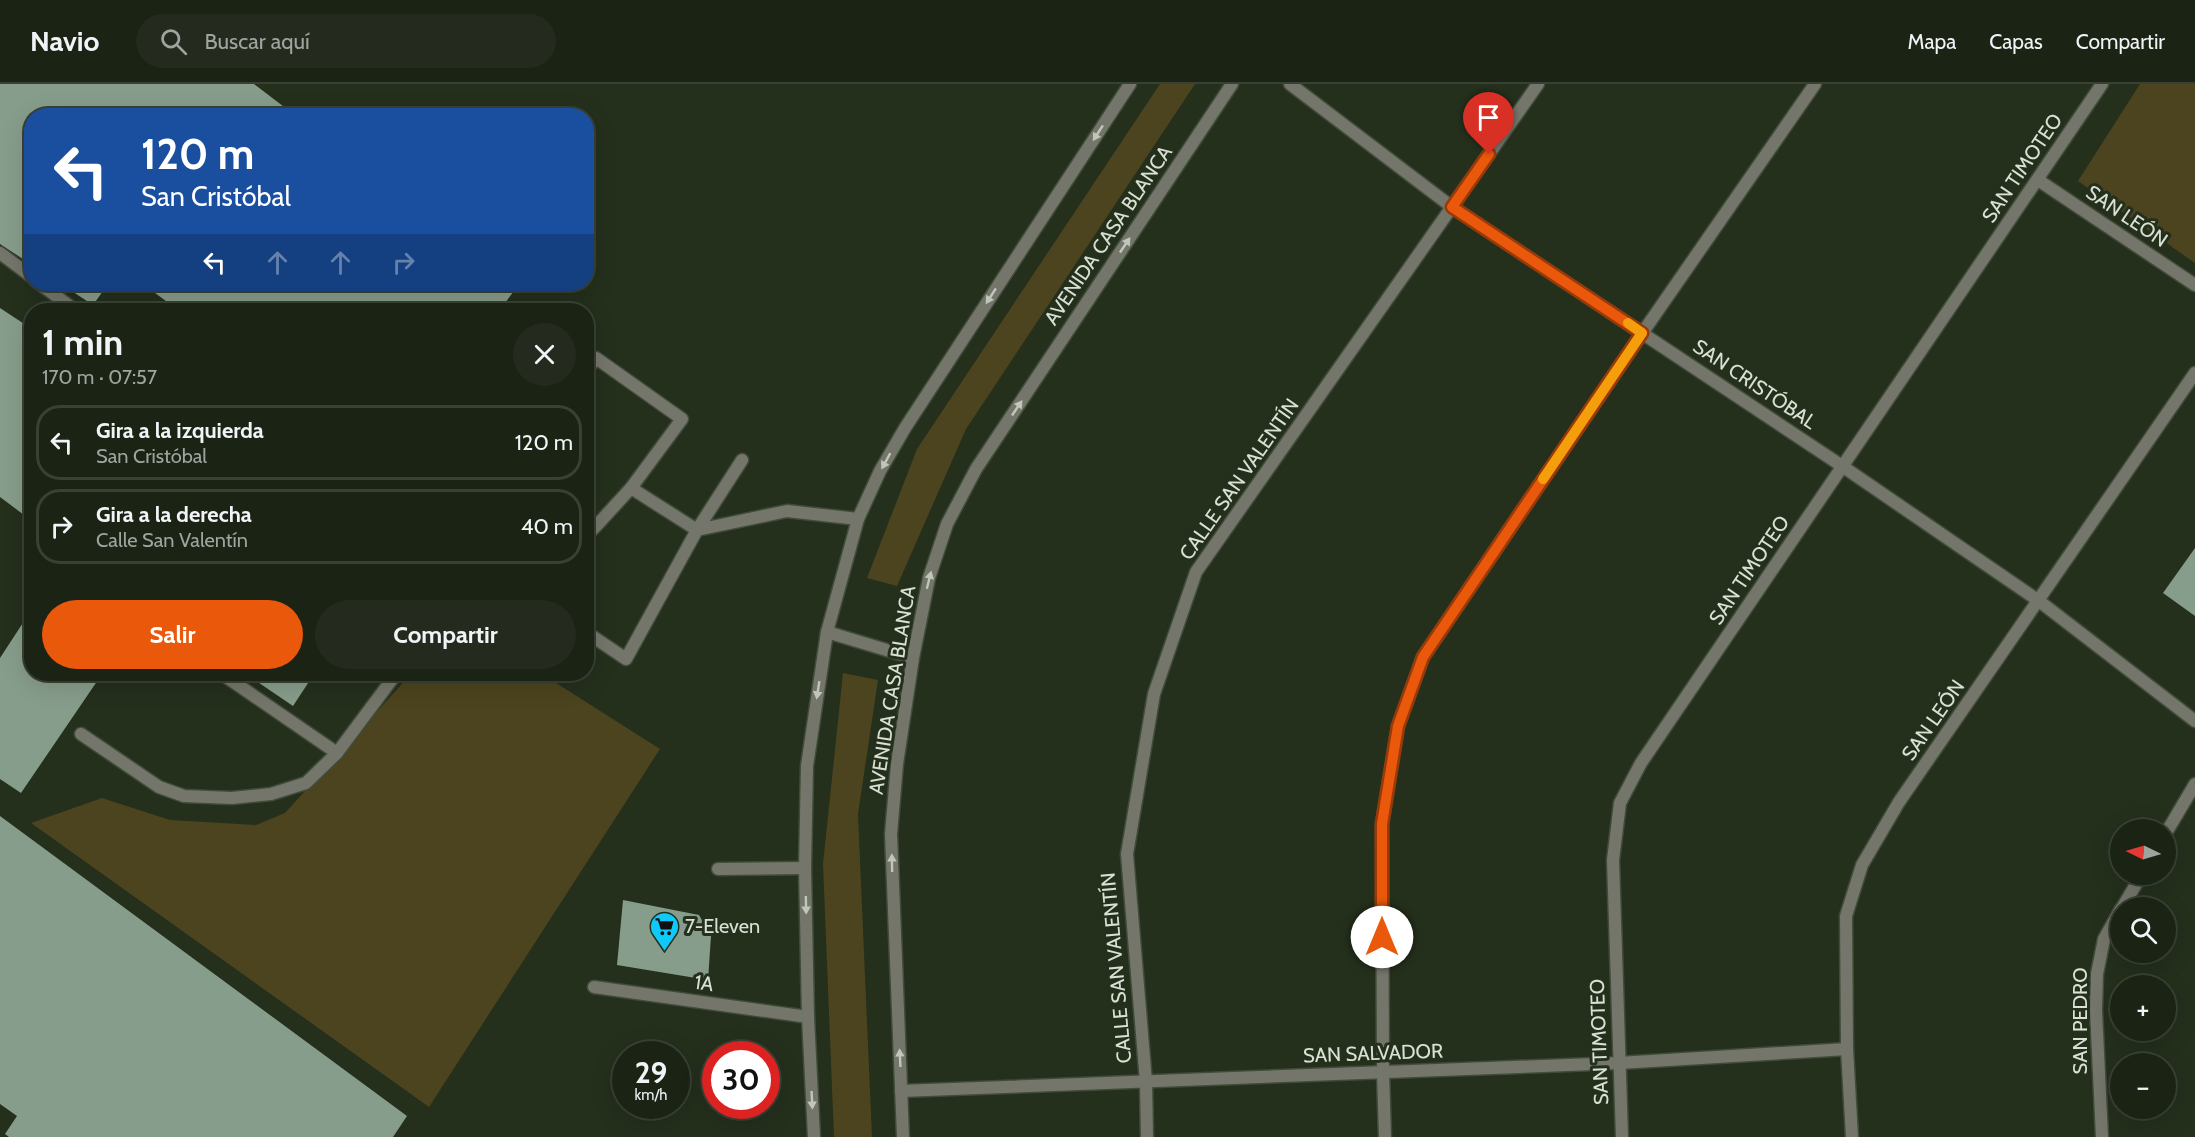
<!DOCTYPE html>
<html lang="es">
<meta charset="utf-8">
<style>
body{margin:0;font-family:Cabin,sans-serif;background:#242b1e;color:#f1f3f6;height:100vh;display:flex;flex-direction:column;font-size:22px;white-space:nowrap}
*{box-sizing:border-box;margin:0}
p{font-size:20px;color:#a0a4a0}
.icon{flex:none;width:33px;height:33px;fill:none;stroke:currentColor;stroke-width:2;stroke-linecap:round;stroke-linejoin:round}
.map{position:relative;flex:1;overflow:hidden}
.sheet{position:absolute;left:24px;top:219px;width:570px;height:378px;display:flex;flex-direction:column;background:#1b2315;border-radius:24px;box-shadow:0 6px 24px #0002,0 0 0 2px #394034}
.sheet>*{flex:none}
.top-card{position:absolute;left:24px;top:24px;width:570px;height:183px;border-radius:24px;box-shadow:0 6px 24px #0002,0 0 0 2px #394034;background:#1a4fa0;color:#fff;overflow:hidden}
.needle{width:39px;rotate:275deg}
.fabs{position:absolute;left:2110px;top:735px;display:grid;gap:12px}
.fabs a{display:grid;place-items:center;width:66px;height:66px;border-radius:50%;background:#1b2315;box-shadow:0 6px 24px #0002,0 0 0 2px #394034;font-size:30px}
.speed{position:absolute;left:612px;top:957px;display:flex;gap:12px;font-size:30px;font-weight:700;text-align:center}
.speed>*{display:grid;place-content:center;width:78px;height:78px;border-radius:50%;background:#1b2315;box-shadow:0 6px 24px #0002,0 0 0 2px #394034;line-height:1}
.speed small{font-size:15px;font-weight:400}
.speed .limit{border:9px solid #d22;background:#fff;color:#111}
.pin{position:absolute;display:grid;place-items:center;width:51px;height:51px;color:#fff;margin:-62px -26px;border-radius:50% 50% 50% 0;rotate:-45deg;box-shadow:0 0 6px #0007}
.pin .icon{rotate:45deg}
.me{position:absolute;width:66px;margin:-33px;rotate:0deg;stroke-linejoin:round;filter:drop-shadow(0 0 4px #0008)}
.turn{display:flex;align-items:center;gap:21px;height:126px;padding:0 18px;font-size:27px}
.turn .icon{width:78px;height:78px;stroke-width:2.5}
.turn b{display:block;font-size:42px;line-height:51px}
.lanes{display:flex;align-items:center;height:57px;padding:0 18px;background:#0003;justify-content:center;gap:30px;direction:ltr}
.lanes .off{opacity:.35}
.round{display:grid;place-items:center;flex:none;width:63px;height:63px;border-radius:32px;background:#242b1e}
.headline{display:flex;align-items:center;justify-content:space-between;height:102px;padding:0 18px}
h1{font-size:36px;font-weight:800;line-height:45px}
.action{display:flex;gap:12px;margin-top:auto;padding:12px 18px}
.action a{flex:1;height:69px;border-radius:36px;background:#ea580c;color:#fff;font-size:24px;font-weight:800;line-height:69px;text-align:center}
.action a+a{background:#242b1e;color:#f1f3f6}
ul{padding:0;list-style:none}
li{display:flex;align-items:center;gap:18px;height:75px;margin:0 12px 9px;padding:0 6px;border:3px solid #394034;border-radius:24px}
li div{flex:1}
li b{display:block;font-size:22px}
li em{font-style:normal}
header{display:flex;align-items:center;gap:36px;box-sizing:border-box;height:84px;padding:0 30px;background:#1b2315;border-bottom:2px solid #394034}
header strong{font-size:28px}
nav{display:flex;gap:33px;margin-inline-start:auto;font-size:21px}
.search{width:420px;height:54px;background:#242b1e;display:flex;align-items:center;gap:15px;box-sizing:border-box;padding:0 21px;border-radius:33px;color:#a0a4a0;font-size:22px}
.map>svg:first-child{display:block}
.green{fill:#4c441e}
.building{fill:#879d8b}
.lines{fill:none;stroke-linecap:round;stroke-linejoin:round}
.service-casing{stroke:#414b3a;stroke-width:15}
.minor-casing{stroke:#414b3a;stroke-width:15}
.tertiary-casing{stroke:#414b3a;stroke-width:15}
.service{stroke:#74766b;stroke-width:12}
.minor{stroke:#74766b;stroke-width:12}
.tertiary{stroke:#74766b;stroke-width:12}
.oneway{fill:#c0c6ba}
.route-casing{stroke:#983908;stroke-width:15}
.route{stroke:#ea580c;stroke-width:10}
.slow{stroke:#f59e0b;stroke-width:10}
.labels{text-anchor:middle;stroke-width:6;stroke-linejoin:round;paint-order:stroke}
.street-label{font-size:20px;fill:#d9e1d5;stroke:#242f1c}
.poi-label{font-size:20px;fill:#d9e1d5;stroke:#242f1c;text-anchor:start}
</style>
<header>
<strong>Navio</strong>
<div class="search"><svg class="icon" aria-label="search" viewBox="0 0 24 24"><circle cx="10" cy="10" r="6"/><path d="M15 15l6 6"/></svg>Buscar aquí</div>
<nav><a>Mapa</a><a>Capas</a><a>Compartir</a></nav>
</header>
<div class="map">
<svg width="2195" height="1053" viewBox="0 0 2195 1053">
<rect width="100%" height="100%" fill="#242f1c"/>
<g class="green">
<path d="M1160,0H1195L966,345L897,502L867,494L917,365Z"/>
<path d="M2140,0H2195V179L2078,97Z"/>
<path d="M843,589L878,596L858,730L872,1053H834L823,780Z"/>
<path d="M411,590H542L660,665L429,1023L31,739L102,714L170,736L256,741L285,729Z"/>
</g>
<g class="building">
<path d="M0,0H254L296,32H32V181L0,160Z"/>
<path d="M61,200H108L93,221Z"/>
<path d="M143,200H519L500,226H178Z"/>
<path d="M0,224L32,245V437L0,413Z"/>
<path d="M2195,464V532L2163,509Z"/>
<path d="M32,525V590H102L21,709L0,695V574Z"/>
<path d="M246,590H314L293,622Z"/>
<path d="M0,732L407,1032L393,1053H9L5,1050L17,1032L0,1020Z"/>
<path d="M623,816L699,831L711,852L708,896L617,881Z"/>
</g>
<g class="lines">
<defs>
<g id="service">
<path d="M0,169L32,193"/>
<path d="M40,200L75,226"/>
<path d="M586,287L596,274L682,335L631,404L597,441L586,433"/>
<path d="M631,404L697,446L742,376"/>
<path d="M586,452L597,441"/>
<path d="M586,548L626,575L697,446L787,427L858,435"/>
<path d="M222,590L337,669"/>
<path d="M81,650L159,703L184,712L232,714L271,710L306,699L337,669L396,590"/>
<path d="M718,785L805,784"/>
</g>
<g id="minor">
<path d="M1290,0L1452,123L1842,382L2039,517L2195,637"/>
<path d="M2038,96L2195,201"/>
<path d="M827,548L913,574"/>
<path d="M2166,749L2195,700"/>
<path d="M2122,824L2142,790"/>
<path d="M594,903L808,933"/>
<path d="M901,1007L1619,979L1847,965"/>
<path d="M1147,1053L1146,998L1127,770L1154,610L1196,488L1538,0"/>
<path d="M1385,1053L1383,988L1382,740L1398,642L1423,573L1643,248L1815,0"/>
<path d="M1622,1053L1613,776L1620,719L1641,679L2102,0"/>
<path d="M1852,1053L1847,965L1846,832L1862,781L1899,718L2195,289"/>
<path d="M2102,1053L2096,926L2097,890L2104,855L2121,825"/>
</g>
<g id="tertiary">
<path d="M814,1053L808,933L805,784L807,682L827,548L858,435L880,387L905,344L1130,0"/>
<path d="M903,1053L891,750L897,680L913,574L929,494L947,440L976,385L1232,0"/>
</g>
</defs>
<use href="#service" class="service-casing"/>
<use href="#minor" class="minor-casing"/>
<use href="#tertiary" class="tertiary-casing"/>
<use href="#service" class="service"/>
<use href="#minor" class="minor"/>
<use href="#tertiary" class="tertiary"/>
</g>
<defs><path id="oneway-solid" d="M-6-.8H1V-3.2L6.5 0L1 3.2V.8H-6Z" transform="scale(1.5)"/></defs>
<g class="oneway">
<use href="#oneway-solid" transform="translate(1098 49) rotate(123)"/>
<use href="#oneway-solid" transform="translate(1125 161) rotate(-56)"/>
<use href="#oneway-solid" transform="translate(991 212) rotate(123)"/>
<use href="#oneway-solid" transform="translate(1017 324) rotate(-56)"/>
<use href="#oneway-solid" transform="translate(886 377) rotate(119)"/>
<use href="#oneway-solid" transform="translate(929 496) rotate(-76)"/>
<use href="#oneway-solid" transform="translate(818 606) rotate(99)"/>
<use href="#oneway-solid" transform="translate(892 779) rotate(-91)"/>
<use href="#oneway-solid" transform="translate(806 821) rotate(89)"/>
<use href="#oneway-solid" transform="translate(900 974) rotate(-93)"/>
<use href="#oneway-solid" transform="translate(812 1016) rotate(87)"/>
</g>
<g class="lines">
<defs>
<path id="route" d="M1382,853V740L1398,642L1423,573L1642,249L1452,123L1489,70"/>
</defs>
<use href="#route" class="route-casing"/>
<use href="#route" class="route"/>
<path class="slow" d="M1543,395L1642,249L1628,239"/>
</g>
<defs>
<symbol id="supermarket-pin" viewBox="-11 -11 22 30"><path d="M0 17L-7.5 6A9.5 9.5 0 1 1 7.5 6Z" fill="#0ecafa" stroke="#242f1c"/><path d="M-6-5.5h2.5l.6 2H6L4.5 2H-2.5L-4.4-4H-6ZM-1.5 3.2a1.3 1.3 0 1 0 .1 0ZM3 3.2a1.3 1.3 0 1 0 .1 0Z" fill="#111"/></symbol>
</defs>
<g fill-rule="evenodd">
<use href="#supermarket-pin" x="648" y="826" width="33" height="45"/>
</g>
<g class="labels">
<g class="street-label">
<text transform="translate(2022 84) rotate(-56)" y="7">SAN TIMOTEO</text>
<text transform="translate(2127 132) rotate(34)" y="7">SAN LEÓN</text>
<text transform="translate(1108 151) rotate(-56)" y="7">AVENIDA CASA BLANCA</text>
<text transform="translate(1755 300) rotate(34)" y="7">SAN CRISTÓBAL</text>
<text transform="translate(1239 395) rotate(-55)" y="7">CALLE SAN VALENTÍN</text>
<text transform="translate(1749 486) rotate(-56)" y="7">SAN TIMOTEO</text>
<text transform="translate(892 606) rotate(-81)" y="7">AVENIDA CASA BLANCA</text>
<text transform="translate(1933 636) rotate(-55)" y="7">SAN LEÓN</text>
<text transform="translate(1116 884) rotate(-95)" y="7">CALLE SAN VALENTÍN</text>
<text transform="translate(704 899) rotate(8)" y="7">1A</text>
<text transform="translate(2080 937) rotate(-90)" y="7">SAN PEDRO</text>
<text transform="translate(1599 958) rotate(-92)" y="7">SAN TIMOTEO</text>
<text transform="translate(1373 969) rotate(-2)" y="7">SAN SALVADOR</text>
</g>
<g class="poi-label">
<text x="685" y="849">7-Eleven</text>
</g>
</g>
</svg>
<div class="fabs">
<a><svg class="needle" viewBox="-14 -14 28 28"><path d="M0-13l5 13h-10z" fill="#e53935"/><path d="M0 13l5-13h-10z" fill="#a0a4a0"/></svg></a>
<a><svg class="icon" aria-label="search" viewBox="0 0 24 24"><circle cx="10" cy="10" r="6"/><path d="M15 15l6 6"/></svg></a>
<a>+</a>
<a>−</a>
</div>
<div class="speed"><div>29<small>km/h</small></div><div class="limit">30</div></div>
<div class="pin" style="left:1489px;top:70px;background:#d93025"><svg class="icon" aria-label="arrive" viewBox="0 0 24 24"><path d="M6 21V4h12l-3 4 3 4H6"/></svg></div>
<svg class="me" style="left:1382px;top:853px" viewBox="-20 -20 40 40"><circle r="19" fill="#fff"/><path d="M0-13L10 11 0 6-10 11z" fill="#ea580c"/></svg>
<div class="top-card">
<div class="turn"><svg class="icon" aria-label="left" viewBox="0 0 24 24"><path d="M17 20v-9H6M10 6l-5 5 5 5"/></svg><div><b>120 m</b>San Cristóbal</div></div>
<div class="lanes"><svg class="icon" aria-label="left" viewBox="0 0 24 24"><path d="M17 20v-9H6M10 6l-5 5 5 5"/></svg><svg class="icon off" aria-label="ahead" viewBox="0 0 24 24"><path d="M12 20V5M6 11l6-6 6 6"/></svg><svg class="icon off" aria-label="ahead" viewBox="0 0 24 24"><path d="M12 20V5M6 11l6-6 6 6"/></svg><svg class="icon off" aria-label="right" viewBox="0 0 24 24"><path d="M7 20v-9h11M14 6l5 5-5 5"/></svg></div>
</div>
<section class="sheet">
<div class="headline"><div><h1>1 min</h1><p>170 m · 07:57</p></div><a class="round"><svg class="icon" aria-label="close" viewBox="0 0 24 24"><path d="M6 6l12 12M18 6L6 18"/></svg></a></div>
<ul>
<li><svg class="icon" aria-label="left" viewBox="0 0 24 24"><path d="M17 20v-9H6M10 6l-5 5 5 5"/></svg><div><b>Gira a la izquierda</b><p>San Cristóbal</p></div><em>120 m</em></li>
<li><svg class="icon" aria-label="right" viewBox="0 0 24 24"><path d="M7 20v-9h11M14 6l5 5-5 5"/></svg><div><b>Gira a la derecha</b><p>Calle San Valentín</p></div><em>40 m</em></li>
</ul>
<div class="action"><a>Salir</a><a>Compartir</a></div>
</section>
</div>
